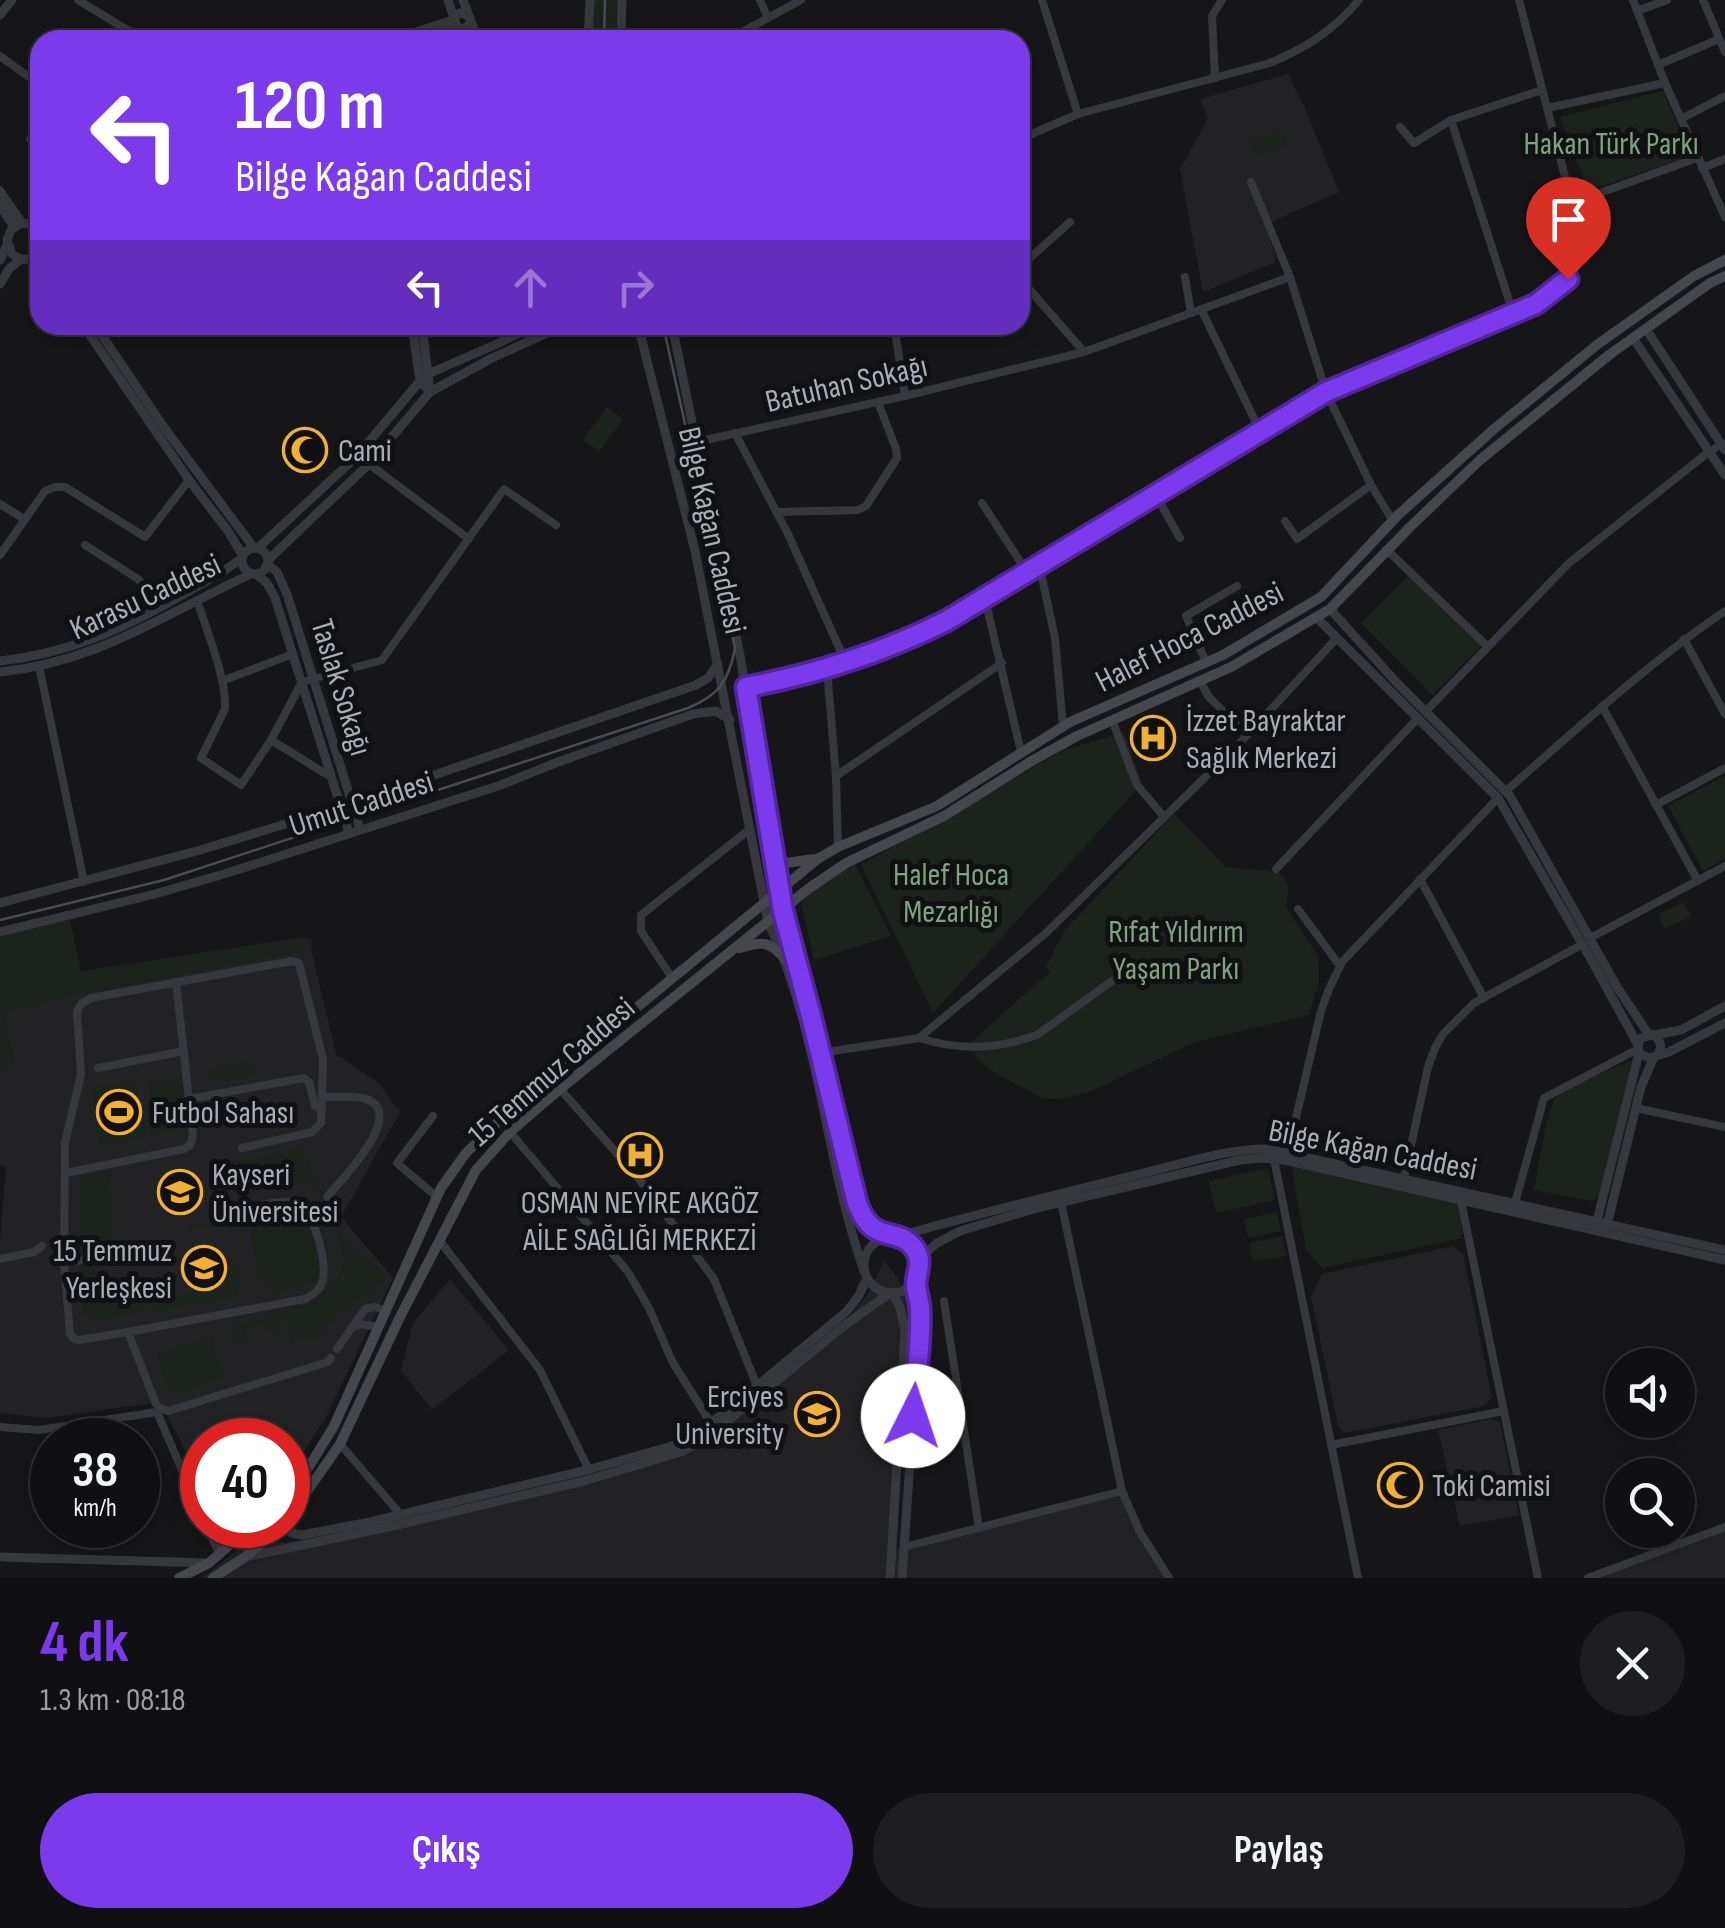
<!DOCTYPE html>
<html lang="tr">
<meta charset="utf-8">
<style>
body{margin:0;font-family:"Sofia Sans Condensed",sans-serif;background:#1e1e20;color:#f1f3f6;height:100vh;display:flex;flex-direction:column;font-size:38px;white-space:nowrap}
*{box-sizing:border-box;margin:0}
p{font-size:32px;color:#9c9d9f}
.icon{flex:none;width:55px;height:55px;fill:none;stroke:currentColor;stroke-width:2;stroke-linecap:round;stroke-linejoin:round}
.map{position:relative;height:1578px;overflow:hidden}
.details{display:flex;flex-direction:column;background:#101012;flex:1}
.details>*{flex:none}
.guide{position:absolute;left:30px;top:30px;width:1000px;height:305px;border-radius:30px;box-shadow:0 5px 25px #0003,0 0 0 2px #303032;background:#7c3aed;color:#fff;overflow:hidden}
.controls{position:absolute;left:1605px;top:1348px;display:grid;gap:20px}
.controls a{display:grid;place-items:center;width:90px;height:90px;border-radius:50%;background:#101012;box-shadow:0 5px 25px #0003,0 0 0 2px #303032;font-size:50px}
.speed{position:absolute;left:30px;top:1418px;display:flex;gap:20px;font-size:50px;font-weight:700;text-align:center}
.speed>*{display:grid;place-content:center;width:130px;height:130px;border-radius:50%;background:#101012;box-shadow:0 5px 25px #0003,0 0 0 2px #303032;line-height:1}
.speed small{font-size:25px;font-weight:400}
.speed .limit{border:15px solid #d22;background:#fff;color:#111}
.pin{position:absolute;display:grid;place-items:center;width:85px;height:85px;color:#fff;margin:-102px -42px;border-radius:50% 50% 50% 0;rotate:-45deg;box-shadow:0 0 10px #0007}
.pin .icon{rotate:45deg}
.me{position:absolute;width:110px;margin:-55px;rotate:4deg;stroke-linejoin:round;filter:drop-shadow(0 0 8px #0008)}
.turn{display:flex;align-items:center;gap:35px;height:210px;padding:0 40px;font-size:45px}
.turn .icon{width:130px;height:130px;stroke-width:2.5}
.turn b{display:block;font-size:70px;line-height:85px}
.lanes{display:flex;align-items:center;height:95px;padding:0 40px;background:#0003;justify-content:center;gap:50px;direction:ltr}
.lanes .off{opacity:.35}
.round{display:grid;place-items:center;flex:none;width:105px;height:105px;border-radius:52px;background:#1e1e20}
.headline{display:flex;align-items:center;justify-content:space-between;height:170px;padding:0 40px}
h1{font-size:60px;font-weight:700;line-height:75px;color:#7c3aed}
.cta{display:flex;gap:20px;margin-top:auto;padding:20px 40px}
.cta a{flex:1;height:115px;border-radius:60px;background:#7c3aed;color:#fff;font-size:40px;font-weight:700;line-height:115px;text-align:center}
.cta a+a{background:#1e1e20;color:#f1f3f6}
.map>svg:first-child{display:block}
.built{fill:#222225}
.green{fill:#1c231d}
.lines{fill:none;stroke-linecap:round;stroke-linejoin:round}
.minor{stroke:#37383d;stroke-width:8}
.tertiary{stroke:#37383d;stroke-width:9}
.secondary{stroke:#45474d;stroke-width:10}
.tram{stroke:#4a4c52;stroke-width:2.5}
.route-casing{stroke:#51269a;stroke-width:25}
.route{stroke:#7c3aed;stroke-width:18}
.labels{text-anchor:middle;stroke-width:10;stroke-linejoin:round;paint-order:stroke}
.park-label{font-size:32px;fill:#7fa381;stroke:#111113}
.street-label{font-size:32px;fill:#a8adb8;stroke:#111113}
.poi-label{font-size:32px;fill:#a8adb8;stroke:#111113;text-anchor:start}
</style>
<div class="map">
<svg width="1725" height="1578" viewBox="0 0 1725 1578">
<rect width="100%" height="100%" fill="#161618"/>
<g class="built">
<path d="M1288,74L1307,113L1339,192L1268,223L1244,172L1276,256L1274,263L1203,292L1180,170L1208,118L1200,99Z"/>
<path d="M311,949L336,1054L379,1083L400,1112L341,1217L393,1278L325,1419L288,1477V1440H202V1486L161,1402L47,1418L0,1413V1241L6,1166L0,1165V1071L14,1060L3,1013L86,993Z"/>
<path d="M1453,1246L1463,1254L1492,1398L1484,1406L1345,1433L1338,1426L1311,1296L1322,1274Z"/>
<path d="M884,1261L895,1274L904,1289L911,1316L896,1549L1123,1493L1169,1578H202L249,1541L286,1542L334,1535L601,1472L684,1445L713,1427L849,1317L869,1293Z"/>
<path d="M450,1279L509,1350L432,1410L401,1370L413,1323Z"/>
<path d="M1492,1419L1500,1422L1519,1515L1460,1526L1438,1430Z"/>
<path d="M1725,1527V1578H1583Z"/>
</g>
<g class="green">
<path d="M594,0H617L616,40H592Z"/>
<path d="M1663,91L1690,156L1588,191L1560,117Z"/>
<path d="M1280,127L1288,144L1257,158L1249,141Z"/>
<path d="M607,407L623,419L600,451L583,440Z"/>
<path d="M1409,575L1481,646L1432,695L1361,623Z"/>
<path d="M1124,732L1142,784L933,1013L861,865L1062,751Z"/>
<path d="M1725,776V859L1703,871L1668,806Z"/>
<path d="M1174,814L1226,867L1278,872L1285,879L1289,888L1286,907L1318,956L1319,981L1309,1015L1195,1042L1087,1093L1058,1099L1042,1098L997,1074L977,1059L972,1041L1050,972L1046,966L1065,930Z"/>
<path d="M854,862L891,936L814,960L801,901L821,884Z"/>
<path d="M1684,902L1691,916L1665,929L1658,914Z"/>
<path d="M69,916L81,971L306,937L312,941L311,949L86,993L4,1013L14,1060L0,1071V932Z"/>
<path d="M248,1059L250,1068L255,1067L257,1076L210,1084L207,1067Z"/>
<path d="M1634,1059L1601,1196L1591,1201L1534,1190C1538,1172 1546,1109 1556,1098C1570,1084 1615,1068 1634,1059Z"/>
<path d="M188,1075L192,1099L151,1105L148,1081Z"/>
<path d="M137,1079L146,1139L100,1146L91,1086Z"/>
<path d="M186,1102L190,1129L150,1136L146,1108Z"/>
<path d="M301,1147L346,1239L391,1279C365,1295 334,1314 318,1341H291L287,1323L268,1307C287,1303 314,1302 329,1288C350,1269 342,1245 333,1222C329,1210 325,1196 313,1189C305,1184 299,1185 290,1186L286,1175L242,1184L237,1160Z"/>
<path d="M1291,1164L1460,1203L1462,1238L1322,1268L1306,1250Z"/>
<path d="M1268,1168L1275,1200L1216,1213L1209,1181Z"/>
<path d="M110,1171L114,1240L79,1247L80,1178Z"/>
<path d="M298,1196L309,1200C318,1211 321,1223 325,1236C339,1282 311,1287 273,1293L275,1288L269,1286L257,1271L246,1207Z"/>
<path d="M1277,1212L1281,1231L1248,1238L1244,1219Z"/>
<path d="M235,1215L241,1235L238,1236L234,1223L188,1231L187,1225Z"/>
<path d="M1282,1236L1286,1256L1253,1262L1249,1243Z"/>
<path d="M94,1253L101,1304L226,1287L222,1265L241,1262L239,1292L234,1299L157,1312L154,1305L147,1306L145,1314L88,1323L87,1316H84L79,1262Z"/>
<path d="M268,1314L278,1320L285,1333L273,1336L266,1327H254L247,1331L244,1342L229,1344L233,1327L239,1320L242,1323L250,1319H264Z"/>
<path d="M214,1333L215,1354L228,1377L176,1395C164,1386 161,1367 156,1353Z"/>
</g>
<g class="lines">
<g class="minor">
<path d="M78,0L144,40"/>
<path d="M760,0L768,18"/>
<path d="M1042,0L1078,114"/>
<path d="M1633,0L1665,83L1725,217"/>
<path d="M1703,0L1725,52"/>
<path d="M1637,11L1667,0"/>
<path d="M727,40L801,0"/>
<path d="M0,56L40,85"/>
<path d="M1658,65L1719,39"/>
<path d="M1215,78L1212,16L1222,0"/>
<path d="M1547,108L1665,83"/>
<path d="M1681,119L1725,96"/>
<path d="M1451,120L1513,313"/>
<path d="M1400,127L1414,143L1451,120L1542,90"/>
<path d="M30,139L40,125"/>
<path d="M1020,139L1078,114L1270,63C1306,48 1334,30 1359,0"/>
<path d="M1702,168L1725,159"/>
<path d="M1251,182L1290,277L1326,392L1371,485L1393,521"/>
<path d="M1572,203L1697,158"/>
<path d="M1020,263L1023,282L1084,352"/>
<path d="M1021,266L1070,222"/>
<path d="M1185,277L1191,313"/>
<path d="M1201,309L1260,431"/>
<path d="M894,325L905,396"/>
<path d="M735,433L788,534L846,663"/>
<path d="M696,442L905,396L1084,352L1290,277"/>
<path d="M369,464L469,539"/>
<path d="M1155,494L1180,538"/>
<path d="M982,503L1027,572"/>
<path d="M0,504L24,519"/>
<path d="M777,512L858,510L866,506L897,458L896,449L878,402"/>
<path d="M1285,521L1297,539L1371,485"/>
<path d="M85,545L138,579L164,605"/>
<path d="M1387,550L1488,647"/>
<path d="M0,555L45,491L55,487H65L145,537L189,480"/>
<path d="M1039,564L1055,638L1063,726"/>
<path d="M985,599L1021,752"/>
<path d="M197,600C206,629 227,679 225,709L201,758L241,785L271,740L302,682L382,660L504,489L556,525"/>
<path d="M1684,639L1725,714"/>
<path d="M1206,662L1186,616L1237,586"/>
<path d="M39,666L84,882"/>
<path d="M827,669L836,776L838,847"/>
<path d="M222,681L293,654"/>
<path d="M1200,681L1208,696L1247,735"/>
<path d="M746,687C816,674 882,653 946,621L1326,392L1536,304C1559,291 1579,273 1583,246L1519,0"/>
<path d="M1602,706L1698,881"/>
<path d="M1426,711L1569,563L1710,451L1723,444"/>
<path d="M1112,720L1137,785L1164,817"/>
<path d="M271,740L331,777"/>
<path d="M836,776L1002,663"/>
<path d="M1506,791C1577,729 1647,664 1725,611"/>
<path d="M1656,805L1725,768"/>
<path d="M1276,869L1418,718"/>
<path d="M1420,879L1484,998"/>
<path d="M1298,909L1340,966"/>
<path d="M1590,938L1725,866"/>
<path d="M672,978L641,931V915L750,829"/>
<path d="M919,1038C960,1051 997,1049 1037,1035L1133,966"/>
<path d="M820,1053L919,1038L1046,933L1239,744L1337,638"/>
<path d="M98,1068L184,1051"/>
<path d="M560,1089L636,1175L714,1279L757,1386"/>
<path d="M322,1097C335,1097 349,1096 362,1098C412,1109 341,1180 327,1197"/>
<path d="M189,1099L304,1078L309,1082L315,1106L322,1110"/>
<path d="M1636,1108L1725,1127"/>
<path d="M433,1116L397,1163L437,1197"/>
<path d="M510,1132L628,1272L649,1308L673,1363L711,1423"/>
<path d="M1288,1152L1321,1011L1329,989L1342,962L1498,798"/>
<path d="M1274,1159L1358,1578"/>
<path d="M66,1173L184,1149L190,1145L193,1136L176,982"/>
<path d="M1404,1178L1428,1067L1435,1048L1443,1034L1474,1003L1583,944"/>
<path d="M1461,1201L1538,1578"/>
<path d="M1061,1202L1122,1491L1140,1532L1169,1578"/>
<path d="M1515,1203L1544,1098L1638,1049"/>
<path d="M231,1211C247,1208 281,1199 295,1203C314,1207 329,1266 322,1283C319,1291 312,1295 305,1299L128,1332L156,1404L160,1408L168,1411L328,1362L331,1358"/>
<path d="M439,1240L540,1370L589,1470"/>
<path d="M0,1259L34,1252L42,1246"/>
<path d="M64,1263L128,1251"/>
<path d="M944,1301L979,1528"/>
<path d="M351,1328L360,1324L378,1327"/>
<path d="M128,1332L79,1340L74,1339L70,1334L64,1263L65,1143L81,1074L77,1012L81,1004L91,998L292,961L299,963L323,1059L321,1123L312,1132L242,1148"/>
<path d="M337,1349L365,1309L375,1307L385,1310"/>
<path d="M0,1427L39,1430L157,1412L202,1517"/>
<path d="M340,1444L401,1515"/>
<path d="M1331,1445L1504,1411"/>
<path d="M206,1525L219,1553"/>
<path d="M904,1547L1122,1491"/>
<path d="M1588,1578L1725,1527"/>
</g>
<g class="tertiary">
<path d="M448,0L461,40"/>
<path d="M463,0L478,40"/>
<path d="M0,15L12,0"/>
<path d="M392,40L453,20L459,13H464L470,18V24L464,29L457,27L419,40"/>
<path d="M588,40L590,0"/>
<path d="M621,40L622,0"/>
<path d="M0,191L22,223"/>
<path d="M0,205L14,227"/>
<path d="M40,231L34,225L22,223L11,230L7,240L12,254C22,262 32,261 40,251"/>
<path d="M0,260L7,245"/>
<path d="M0,284L9,269L21,259"/>
<path d="M83,325L189,480L228,531L243,556"/>
<path d="M95,325L163,426L254,548"/>
<path d="M412,325L420,381L430,392"/>
<path d="M422,325L430,392"/>
<path d="M629,325L647,327L656,325"/>
<path d="M638,325L695,551L768,922C820,1032 824,1157 864,1271"/>
<path d="M672,325L740,655L783,911L811,1016L857,1203C865,1225 872,1229 893,1237"/>
<path d="M1646,329L1725,450"/>
<path d="M1633,338L1725,475"/>
<path d="M258,548L356,457L420,381L428,374L499,343L535,325"/>
<circle cx="255" cy="561" r="13"/>
<path d="M268,560L369,464L430,392L492,358L565,325"/>
<path d="M267,564L277,572L287,594L360,829"/>
<path d="M256,574L267,583L275,598L349,833"/>
<path d="M1330,609L1398,684L1510,796L1617,987L1649,1035"/>
<path d="M1316,617L1498,798L1592,961L1638,1045"/>
<path d="M0,661C67,654 125,628 182,595C203,583 223,573 242,558"/>
<path d="M0,672C99,662 164,614 251,574"/>
<path d="M0,903L197,851L341,807L696,685L708,678L718,664"/>
<path d="M0,932L155,894L224,874L501,785L558,762L693,714L716,711L730,720"/>
<path d="M1654,1035L1681,1030L1725,1006"/>
<path d="M1657,1055C1663,1048 1661,1040 1653,1035L1641,1038L1638,1045L1639,1053L1649,1058L1669,1052L1725,1023"/>
<path d="M1596,1225L1639,1053"/>
<path d="M1607,1225L1641,1087L1654,1057"/>
<path d="M895,1237C976,1214 1058,1194 1140,1174C1181,1164 1224,1149 1267,1149L1725,1250"/>
<circle cx="892" cy="1265" r="28"/>
<path d="M919,1259L937,1243L960,1231L1037,1208L1240,1160L1262,1158L1285,1160L1725,1260"/>
<path d="M282,1525L291,1533L302,1535L370,1522L587,1470L672,1446L693,1435L723,1414L846,1312L858,1297L867,1278"/>
<path d="M0,1557L209,1563"/>
<path d="M245,1557L393,1526L584,1481L681,1452L708,1437L845,1325L890,1293"/>
<path d="M890,1578L905,1331L900,1307L892,1293"/>
<path d="M902,1578L920,1315L915,1281"/>
</g>
<g class="secondary">
<path d="M773,854L786,863L814,859"/>
<path d="M740,948C763,941 770,941 786,960"/>
<path d="M288,1494L310,1465L334,1426L441,1188L466,1153L502,1118L819,858L838,847L937,806L1070,722L1223,655L1321,597L1398,515L1494,429L1598,344L1694,276L1725,260"/>
<path d="M288,1519L340,1444L400,1317L476,1170L510,1132L560,1089L808,889L846,863L944,816L1030,762L1077,736L1231,667L1330,609L1410,527L1480,460L1609,355L1710,283L1725,276"/>
<path d="M179,1578L209,1563L252,1525"/>
<path d="M213,1578L245,1557L281,1525"/>
</g>
<g class="tram">
<path d="M604,40L605,0"/>
<path d="M0,920L164,880L688,708C719,695 729,681 735,648L663,325"/>
</g>
</g>
<g class="lines">
<defs>
<path id="route" d="M913,1416C915,1381 922,1343 920,1308C919,1300 917,1293 916,1285C916,1272 924,1261 914,1248C897,1225 873,1247 857,1203L811,1016L783,911L746,687C816,674 882,653 946,621L1326,392L1536,304L1568,279"/>
</defs>
<use href="#route" class="route-casing"/>
<use href="#route" class="route"/>
</g>
<defs>
<symbol id="mosque-ring" viewBox="-11 -11 22 22"><circle r="9.5" fill="#111113" stroke="#f2b134" stroke-width="1.5"/><path d="M3.5-4.9A6 6 0 1 0 3.5 4.9A5 5 0 1 1 3.5-4.9Z" fill="#f2b134"/></symbol>
<symbol id="hospital-ring" viewBox="-11 -11 22 22"><circle r="9.5" fill="#111113" stroke="#f2b134" stroke-width="1.5"/><path d="M-5-5h3v3.5h4V-5h3V5h-3V1.5h-4V5h-3Z" fill="#f2b134"/></symbol>
<symbol id="stadium-ring" viewBox="-11 -11 22 22"><circle r="9.5" fill="#111113" stroke="#f2b134" stroke-width="1.5"/><path d="M0-5a6.5 5 0 1 0 0 10a6.5 5 0 1 0 0-10ZM-3.5-1.8h7v3.6h-7Z" fill="#f2b134"/></symbol>
<symbol id="university-ring" viewBox="-11 -11 22 22"><circle r="9.5" fill="#111113" stroke="#f2b134" stroke-width="1.5"/><path d="M0-5L7-2L0 1L-7-2ZM-4 1L0 2.5L4 1V4Q0 6-4 4Z" fill="#f2b134"/></symbol>
</defs>
<g fill-rule="evenodd">
<use href="#mosque-ring" x="280" y="425" width="50" height="50"/>
<use href="#hospital-ring" x="1128" y="713" width="50" height="50"/>
<use href="#stadium-ring" x="94" y="1087" width="50" height="50"/>
<use href="#hospital-ring" x="615" y="1130" width="50" height="50"/>
<use href="#university-ring" x="155" y="1167" width="50" height="50"/>
<use href="#university-ring" x="179" y="1243" width="50" height="50"/>
<use href="#university-ring" x="792" y="1389" width="50" height="50"/>
<use href="#mosque-ring" x="1375" y="1460" width="50" height="50"/>
</g>
<g class="labels">
<g class="park-label">
<text x="1611" y="154">Hakan Türk Parkı</text>
<text x="951" y="885">Halef Hoca<tspan x="951" dy="37">Mezarlığı</tspan></text>
<text x="1176" y="942">Rıfat Yıldırım<tspan x="1176" dy="37">Yaşam Parkı</tspan></text>
</g>
<g class="street-label">
<text transform="translate(846 383) rotate(-13)" y="11">Batuhan Sokağı</text>
<text transform="translate(713 530) rotate(77)" y="11">Bilge Kağan Caddesi</text>
<text transform="translate(145 596) rotate(-25)" y="11">Karasu Caddesi</text>
<text transform="translate(1189 636) rotate(-27)" y="11">Halef Hoca Caddesi</text>
<text transform="translate(342 687) rotate(73)" y="11">Taslak Sokağı</text>
<text transform="translate(361 803) rotate(-18)" y="11">Umut Caddesi</text>
<text transform="translate(551 1071) rotate(-41)" y="11">15 Temmuz Caddesi</text>
<text transform="translate(1373 1149) rotate(11)" y="11">Bilge Kağan Caddesi</text>
</g>
<g class="poi-label">
<text x="338" y="461">Cami</text>
<text x="1186" y="731">İzzet Bayraktar<tspan x="1186" dy="37">Sağlık Merkezi</tspan></text>
<text x="152" y="1123">Futbol Sahası</text>
<text x="212" y="1185">Kayseri<tspan x="212" dy="37">Üniversitesi</tspan></text>
<text x="640" y="1213" text-anchor="middle">OSMAN NEYİRE AKGÖZ<tspan x="640" dy="37">AİLE SAĞLIĞI MERKEZİ</tspan></text>
<text x="172" y="1261" text-anchor="end">15 Temmuz<tspan x="172" dy="37">Yerleşkesi</tspan></text>
<text x="784" y="1407" text-anchor="end">Erciyes<tspan x="784" dy="37">University</tspan></text>
<text x="1432" y="1496">Toki Camisi</text>
</g>
</g>
</svg>
<div class="controls">
<a><svg class="icon" aria-label="sound" viewBox="0 0 24 24"><path d="M4 9h4l5-4v14l-5-4H4zM17 9q2 3 0 6"/></svg></a>
<a><svg class="icon" aria-label="search" viewBox="0 0 24 24"><circle cx="10" cy="10" r="6"/><path d="M15 15l6 6"/></svg></a>
</div>
<div class="speed"><div>38<small>km/h</small></div><div class="limit">40</div></div>
<div class="pin" style="left:1568px;top:279px;background:#d93025"><svg class="icon" aria-label="arrive" viewBox="0 0 24 24"><path d="M6 21V4h12l-3 4 3 4H6"/></svg></div>
<svg class="me" style="left:913px;top:1416px" viewBox="-20 -20 40 40"><circle r="19" fill="#fff"/><path d="M0-13L10 11 0 6-10 11z" fill="#7c3aed"/></svg>
<div class="guide">
<div class="turn"><svg class="icon" aria-label="left" viewBox="0 0 24 24"><path d="M17 20v-9H6M10 6l-5 5 5 5"/></svg><div><b>120 m</b>Bilge Kağan Caddesi</div></div>
<div class="lanes"><svg class="icon" aria-label="left" viewBox="0 0 24 24"><path d="M17 20v-9H6M10 6l-5 5 5 5"/></svg><svg class="icon off" aria-label="ahead" viewBox="0 0 24 24"><path d="M12 20V5M6 11l6-6 6 6"/></svg><svg class="icon off" aria-label="right" viewBox="0 0 24 24"><path d="M7 20v-9h11M14 6l5 5-5 5"/></svg></div>
</div>
</div>
<section class="details">
<div class="headline"><div><h1>4 dk</h1><p>1.3 km · 08:18</p></div><a class="round"><svg class="icon" aria-label="close" viewBox="0 0 24 24"><path d="M6 6l12 12M18 6L6 18"/></svg></a></div>
<div class="cta"><a>Çıkış</a><a>Paylaş</a></div>
</section>
